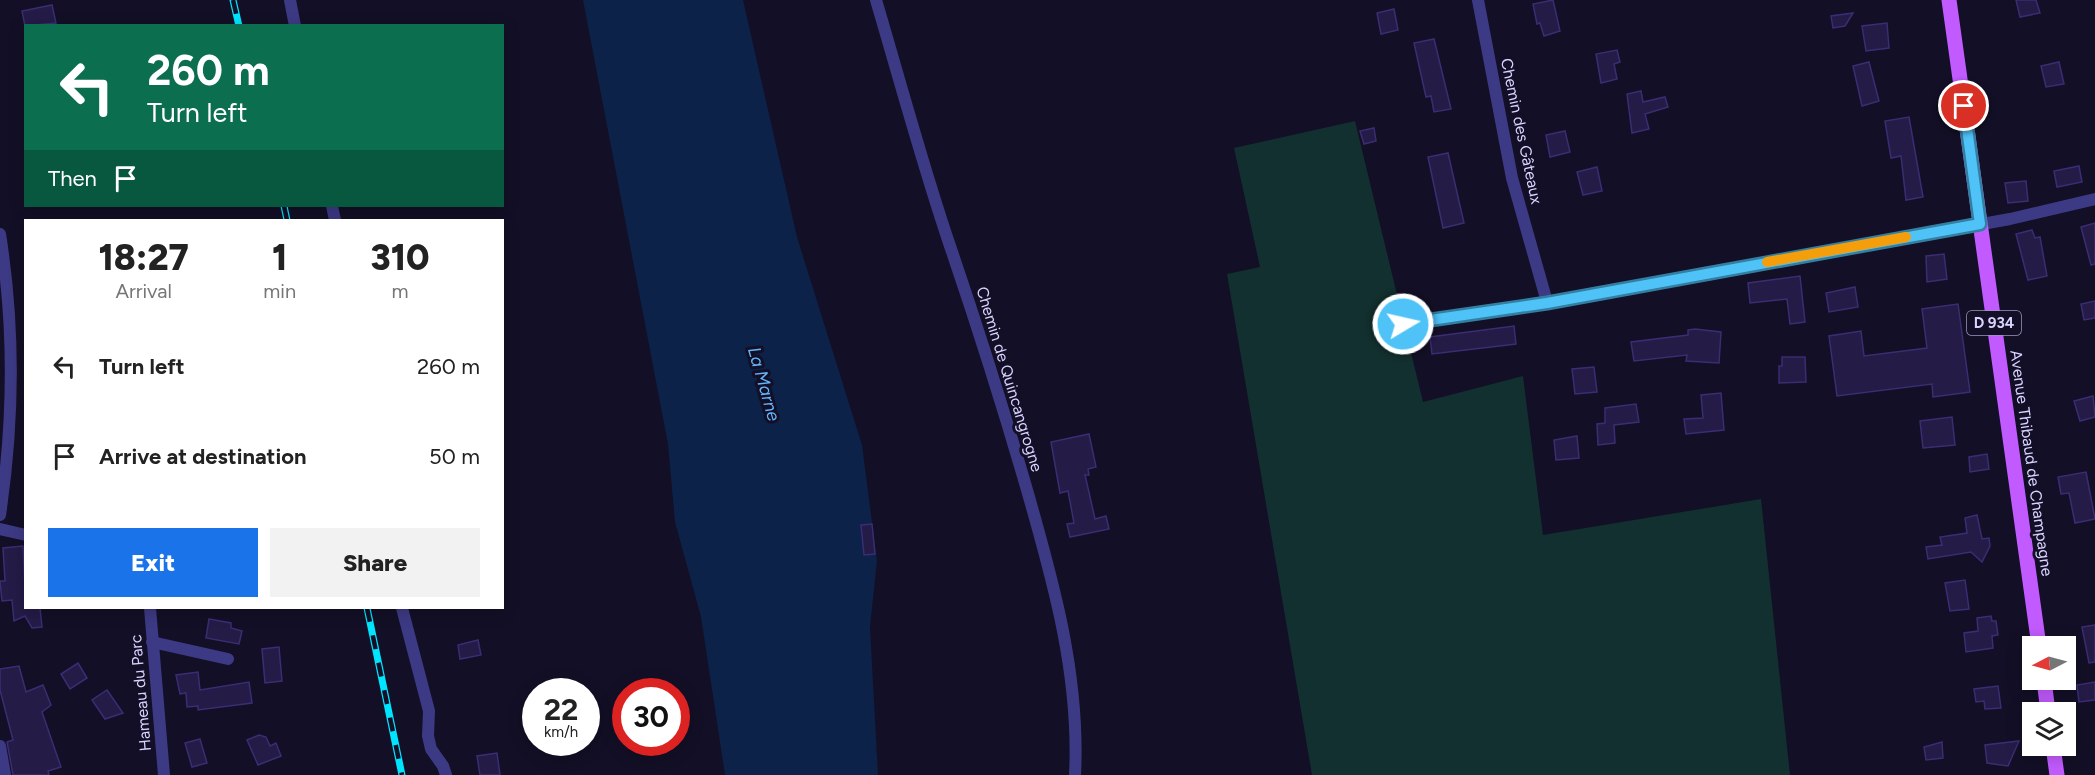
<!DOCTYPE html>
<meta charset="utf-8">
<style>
body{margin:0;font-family:Figtree,sans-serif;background:#f2f2f2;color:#222;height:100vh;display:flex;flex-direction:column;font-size:22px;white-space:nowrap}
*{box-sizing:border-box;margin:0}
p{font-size:20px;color:#767676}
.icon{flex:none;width:33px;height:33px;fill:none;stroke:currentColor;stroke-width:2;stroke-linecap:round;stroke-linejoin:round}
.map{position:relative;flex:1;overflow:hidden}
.panel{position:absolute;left:24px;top:219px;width:480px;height:390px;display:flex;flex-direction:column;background:#fff;border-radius:0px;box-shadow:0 3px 15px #0003}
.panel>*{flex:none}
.hud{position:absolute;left:24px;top:24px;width:480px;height:183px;border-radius:0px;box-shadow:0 3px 15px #0003;background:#0b6e4f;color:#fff;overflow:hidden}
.needle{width:39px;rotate:264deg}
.fabs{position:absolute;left:2022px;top:636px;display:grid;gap:12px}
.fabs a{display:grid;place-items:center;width:54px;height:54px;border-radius:0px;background:#fff;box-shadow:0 3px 15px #0003;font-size:30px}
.speed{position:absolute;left:522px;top:678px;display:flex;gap:12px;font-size:30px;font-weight:700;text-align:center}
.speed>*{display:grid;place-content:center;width:78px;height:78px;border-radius:50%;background:#fff;box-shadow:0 3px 15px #0003;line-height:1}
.speed small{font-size:15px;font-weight:400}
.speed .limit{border:9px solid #d22;background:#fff;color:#111}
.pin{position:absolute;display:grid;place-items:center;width:51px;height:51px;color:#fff;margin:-26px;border:3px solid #fff;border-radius:50%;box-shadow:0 2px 6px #0007}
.me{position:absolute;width:66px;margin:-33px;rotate:81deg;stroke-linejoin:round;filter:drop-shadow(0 0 4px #0008)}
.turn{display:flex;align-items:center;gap:21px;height:126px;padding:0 24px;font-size:27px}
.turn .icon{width:78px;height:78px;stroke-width:2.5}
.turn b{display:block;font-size:42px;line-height:51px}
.then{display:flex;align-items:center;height:57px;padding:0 24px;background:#0003;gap:12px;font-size:22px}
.eta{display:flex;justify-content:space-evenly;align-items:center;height:102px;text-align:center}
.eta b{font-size:36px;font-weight:800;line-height:42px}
.cta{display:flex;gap:12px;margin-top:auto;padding:12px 24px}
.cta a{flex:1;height:69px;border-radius:0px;background:#1a73e8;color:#fff;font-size:24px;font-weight:800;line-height:69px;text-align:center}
.cta a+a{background:#f2f2f2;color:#222}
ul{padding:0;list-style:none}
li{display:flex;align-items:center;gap:18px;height:90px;padding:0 24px}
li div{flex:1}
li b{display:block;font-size:22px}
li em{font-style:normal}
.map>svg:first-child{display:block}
.green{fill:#12302f}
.water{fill:#0c2248}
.building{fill:#241b47;stroke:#3b2d73;stroke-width:1.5}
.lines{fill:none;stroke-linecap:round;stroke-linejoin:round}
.street{stroke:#3d3a85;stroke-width:12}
.primary{stroke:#c25bff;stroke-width:15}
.rail-casing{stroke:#00e5ff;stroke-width:7}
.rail{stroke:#130f26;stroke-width:4.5;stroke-dasharray:14;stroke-linecap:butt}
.route-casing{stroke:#337fa1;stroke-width:15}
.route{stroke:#4fc3f7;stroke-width:10}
.slow{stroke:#f59e0b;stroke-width:10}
.labels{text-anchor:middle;stroke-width:6;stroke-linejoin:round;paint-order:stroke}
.shield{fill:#130f26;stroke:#9e99be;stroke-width:1.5}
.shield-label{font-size:15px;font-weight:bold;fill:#d9d4ff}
.street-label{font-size:16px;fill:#d9d4ff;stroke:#130f26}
.water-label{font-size:18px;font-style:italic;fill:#62b6ff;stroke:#130f26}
</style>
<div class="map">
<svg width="2095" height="775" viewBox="0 0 2095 775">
<rect width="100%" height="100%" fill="#130f26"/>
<path class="green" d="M1355,121L1423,402L1523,376L1543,535L1761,499L1790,775H1312L1227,274L1260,267L1234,148Z"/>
<path class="water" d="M583,0H743L797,237L862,445L877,561L870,627L878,775H725L701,617L675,522L668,444Z"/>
<g class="building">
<path d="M1553,0L1560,31L1544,36L1540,23L1537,24L1533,4Z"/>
<path d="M2016,0H2036L2040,13L2020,17Z"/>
<path d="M52,5L56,23L25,26L22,11Z"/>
<path d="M1394,9L1398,30L1381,34L1377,13Z"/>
<path d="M1853,13L1845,26L1833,28L1831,16Z"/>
<path d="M1887,23L1889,48L1866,51L1862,26Z"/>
<path d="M1434,39L1451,109L1434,112L1431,96L1426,97L1414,43Z"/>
<path d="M1617,50L1620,62L1614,64L1617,79L1601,83L1596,54Z"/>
<path d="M1869,62L1879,101L1862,106L1853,66Z"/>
<path d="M2059,62L2064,84L2046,87L2041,66Z"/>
<path d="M1641,91L1643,102L1665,97L1668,107L1645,114L1649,129L1632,133L1627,94Z"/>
<path d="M1909,117L1923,197L1906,200L1901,156L1891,158L1885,121Z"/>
<path d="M1374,128L1376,141L1364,144L1360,131Z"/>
<path d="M1565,131L1570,152L1550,157L1546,135Z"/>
<path d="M1448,153L1464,223L1443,228L1428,157Z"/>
<path d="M2079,166L2082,182L2057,187L2054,171Z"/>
<path d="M1597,167L1602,191L1583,195L1577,172Z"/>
<path d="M2026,181L2028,201L2008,203L2005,183Z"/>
<path d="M2095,223V264L2091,265L2081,227Z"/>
<path d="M2032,230L2035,238L2040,237L2047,276L2028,280L2016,234Z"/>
<path d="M1944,254L1947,279L1927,282L1926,256Z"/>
<path d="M1800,276L1805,322L1790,324L1787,299L1750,303L1748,283Z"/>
<path d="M1855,287L1858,307L1829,312L1826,293Z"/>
<path d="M2095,301V318L2084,320L2081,304Z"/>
<path d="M1958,304L1970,392L1933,397L1932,384L1837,396L1829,336L1861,331L1864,356L1927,348L1922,309Z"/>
<path d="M1514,326L1516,344L1432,354L1430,337Z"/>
<path d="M1695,329L1721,332L1719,363L1686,361L1687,355L1634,361L1631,342L1688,335V330Z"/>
<path d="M1782,357H1805L1806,382L1779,383V366H1782Z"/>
<path d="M1594,367L1597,392L1575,394L1572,369Z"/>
<path d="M1721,393L1724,430L1686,434L1684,419L1703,418L1701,395Z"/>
<path d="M2093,396L2095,417L2080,421L2074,401Z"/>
<path d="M1636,404L1639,422L1614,425L1615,443L1598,445L1597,424L1605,423V408Z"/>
<path d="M1952,417L1955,445L1923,448L1920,421Z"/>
<path d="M1089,434L1096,467L1088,469L1089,475H1085L1088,488L1095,519L1106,516L1109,529L1070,537L1067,524L1074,523L1068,491L1060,493L1051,442Z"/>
<path d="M1577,436L1579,458L1556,460L1554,440Z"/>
<path d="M1987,454L1989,469L1970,472L1969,457Z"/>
<path d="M2086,472L2095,519L2075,523L2069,493L2061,494L2058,477Z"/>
<path d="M1977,515L1982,539L1989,538L1990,546L1982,562L1971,552L1928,559L1926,547L1942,545L1940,537L1967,533L1965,518Z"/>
<path d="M872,524L875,554L864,555L861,525Z"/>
<path d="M23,546L26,608H40L42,627L32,628L25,616L14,621L12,600L2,601L0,581H5L3,548Z"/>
<path d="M1965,580L1969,609L1950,611L1945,583Z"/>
<path d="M1991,616L1992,621H1996L1998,635L1992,636L1993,648L1966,652L1964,633L1978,631L1977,618Z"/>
<path d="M209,619L231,623V628L242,631L239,644L206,638Z"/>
<path d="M2095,625V662L2089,663L2082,627Z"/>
<path d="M478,640L481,655L460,659L458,645Z"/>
<path d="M279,647L282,681L265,683L262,649Z"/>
<path d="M78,663L87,678L70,689L61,674Z"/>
<path d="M19,666L26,692L43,685L51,705L42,712L61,767L48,771L49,775H13L7,742L13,740L0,690V669Z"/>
<path d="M198,672L200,690L249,682L252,703L198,710V706L187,707L186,693L180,694L176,675Z"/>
<path d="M2095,682V700L2079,702L2077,685Z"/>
<path d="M1998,686L2001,708L1985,709L1984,701L1976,702L1974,689Z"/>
<path d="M107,690L123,713L105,719L92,700Z"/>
<path d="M259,735L266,737L270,746L276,743L281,756L258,765L247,740Z"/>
<path d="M200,739L207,763L192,767L185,743Z"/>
<path d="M2019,741L2008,766L1987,763L1985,745Z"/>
<path d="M1942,742L1943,758L1926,760L1924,747Z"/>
<path d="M497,753L500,775H480L477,756Z"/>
</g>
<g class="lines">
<g class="street">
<path d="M290,0L295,26"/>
<path d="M876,0C900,81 922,163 949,243C977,325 1003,407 1027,490C1054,584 1080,677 1075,775"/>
<path d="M1478,0L1512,178L1547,302"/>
<path d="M332,206L335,220"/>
<path d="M0,234C15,328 14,421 0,515"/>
<path d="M1403,324L1547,302L2010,219L2095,199"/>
<path d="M0,529L26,535"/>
<path d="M150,608L164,775"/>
<path d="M402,608L429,711L428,736L431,749L443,766L446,775"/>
<path d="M152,642L228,659"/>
<path d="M0,746L5,775"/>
</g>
<g class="primary">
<path d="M1949,0L2039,646"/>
<path d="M2044,680L2048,712"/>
<path d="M2053,746L2057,775"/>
</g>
<defs>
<g id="rail">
<path d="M233,0L239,26"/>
<path d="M284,206L287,220"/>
<path d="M367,608L402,775"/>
</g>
</defs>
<use href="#rail" class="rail-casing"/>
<use href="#rail" class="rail"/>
</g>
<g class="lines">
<defs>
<path id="route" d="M1403,324L1547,303L1980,224L1964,106"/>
</defs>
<use href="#route" class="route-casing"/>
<use href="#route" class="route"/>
<path class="slow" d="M1767,262L1906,237"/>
</g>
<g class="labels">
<rect class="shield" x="1967" y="311" width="54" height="24" rx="4.5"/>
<g class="shield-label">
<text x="1994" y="328">D 934</text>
</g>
<g class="street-label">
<text transform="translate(1522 131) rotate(78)" y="6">Chemin des Gâteaux</text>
<text transform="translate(1010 379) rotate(73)" y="6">Chemin de Quincangrogne</text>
<text transform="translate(2032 463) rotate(82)" y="6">Avenue Thibaud de Champagne</text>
<text transform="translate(140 693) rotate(-95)" y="6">Hameau du Parc</text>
</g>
<g class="water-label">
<text transform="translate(764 384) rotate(74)" y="6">La Marne</text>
</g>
</g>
</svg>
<div class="fabs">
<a><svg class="needle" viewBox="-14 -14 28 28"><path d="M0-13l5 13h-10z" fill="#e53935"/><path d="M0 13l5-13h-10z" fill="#767676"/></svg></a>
<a><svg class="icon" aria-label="layers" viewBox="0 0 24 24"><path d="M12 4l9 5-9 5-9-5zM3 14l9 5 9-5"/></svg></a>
</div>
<div class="speed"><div>22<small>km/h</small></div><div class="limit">30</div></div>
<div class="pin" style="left:1964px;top:106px;background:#d93025"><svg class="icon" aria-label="arrive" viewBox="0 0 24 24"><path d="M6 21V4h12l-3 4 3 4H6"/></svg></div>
<svg class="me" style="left:1403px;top:324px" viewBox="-20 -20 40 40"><circle r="17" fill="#4fc3f7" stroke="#fff" stroke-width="3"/><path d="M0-11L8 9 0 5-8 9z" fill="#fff"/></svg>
<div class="hud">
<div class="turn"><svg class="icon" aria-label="left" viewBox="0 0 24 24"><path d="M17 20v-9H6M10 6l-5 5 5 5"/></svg><div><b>260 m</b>Turn left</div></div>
<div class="then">Then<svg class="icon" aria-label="arrive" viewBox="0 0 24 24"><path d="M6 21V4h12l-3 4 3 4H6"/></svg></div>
</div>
<section class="panel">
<div class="eta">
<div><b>18:27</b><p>Arrival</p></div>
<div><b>1</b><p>min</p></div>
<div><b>310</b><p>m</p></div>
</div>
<ul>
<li><svg class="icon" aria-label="left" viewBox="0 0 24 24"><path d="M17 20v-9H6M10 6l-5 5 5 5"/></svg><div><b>Turn left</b></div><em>260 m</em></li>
<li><svg class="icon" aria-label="arrive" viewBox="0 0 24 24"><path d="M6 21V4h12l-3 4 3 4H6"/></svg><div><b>Arrive at destination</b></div><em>50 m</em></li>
</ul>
<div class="cta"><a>Exit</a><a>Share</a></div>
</section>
</div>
